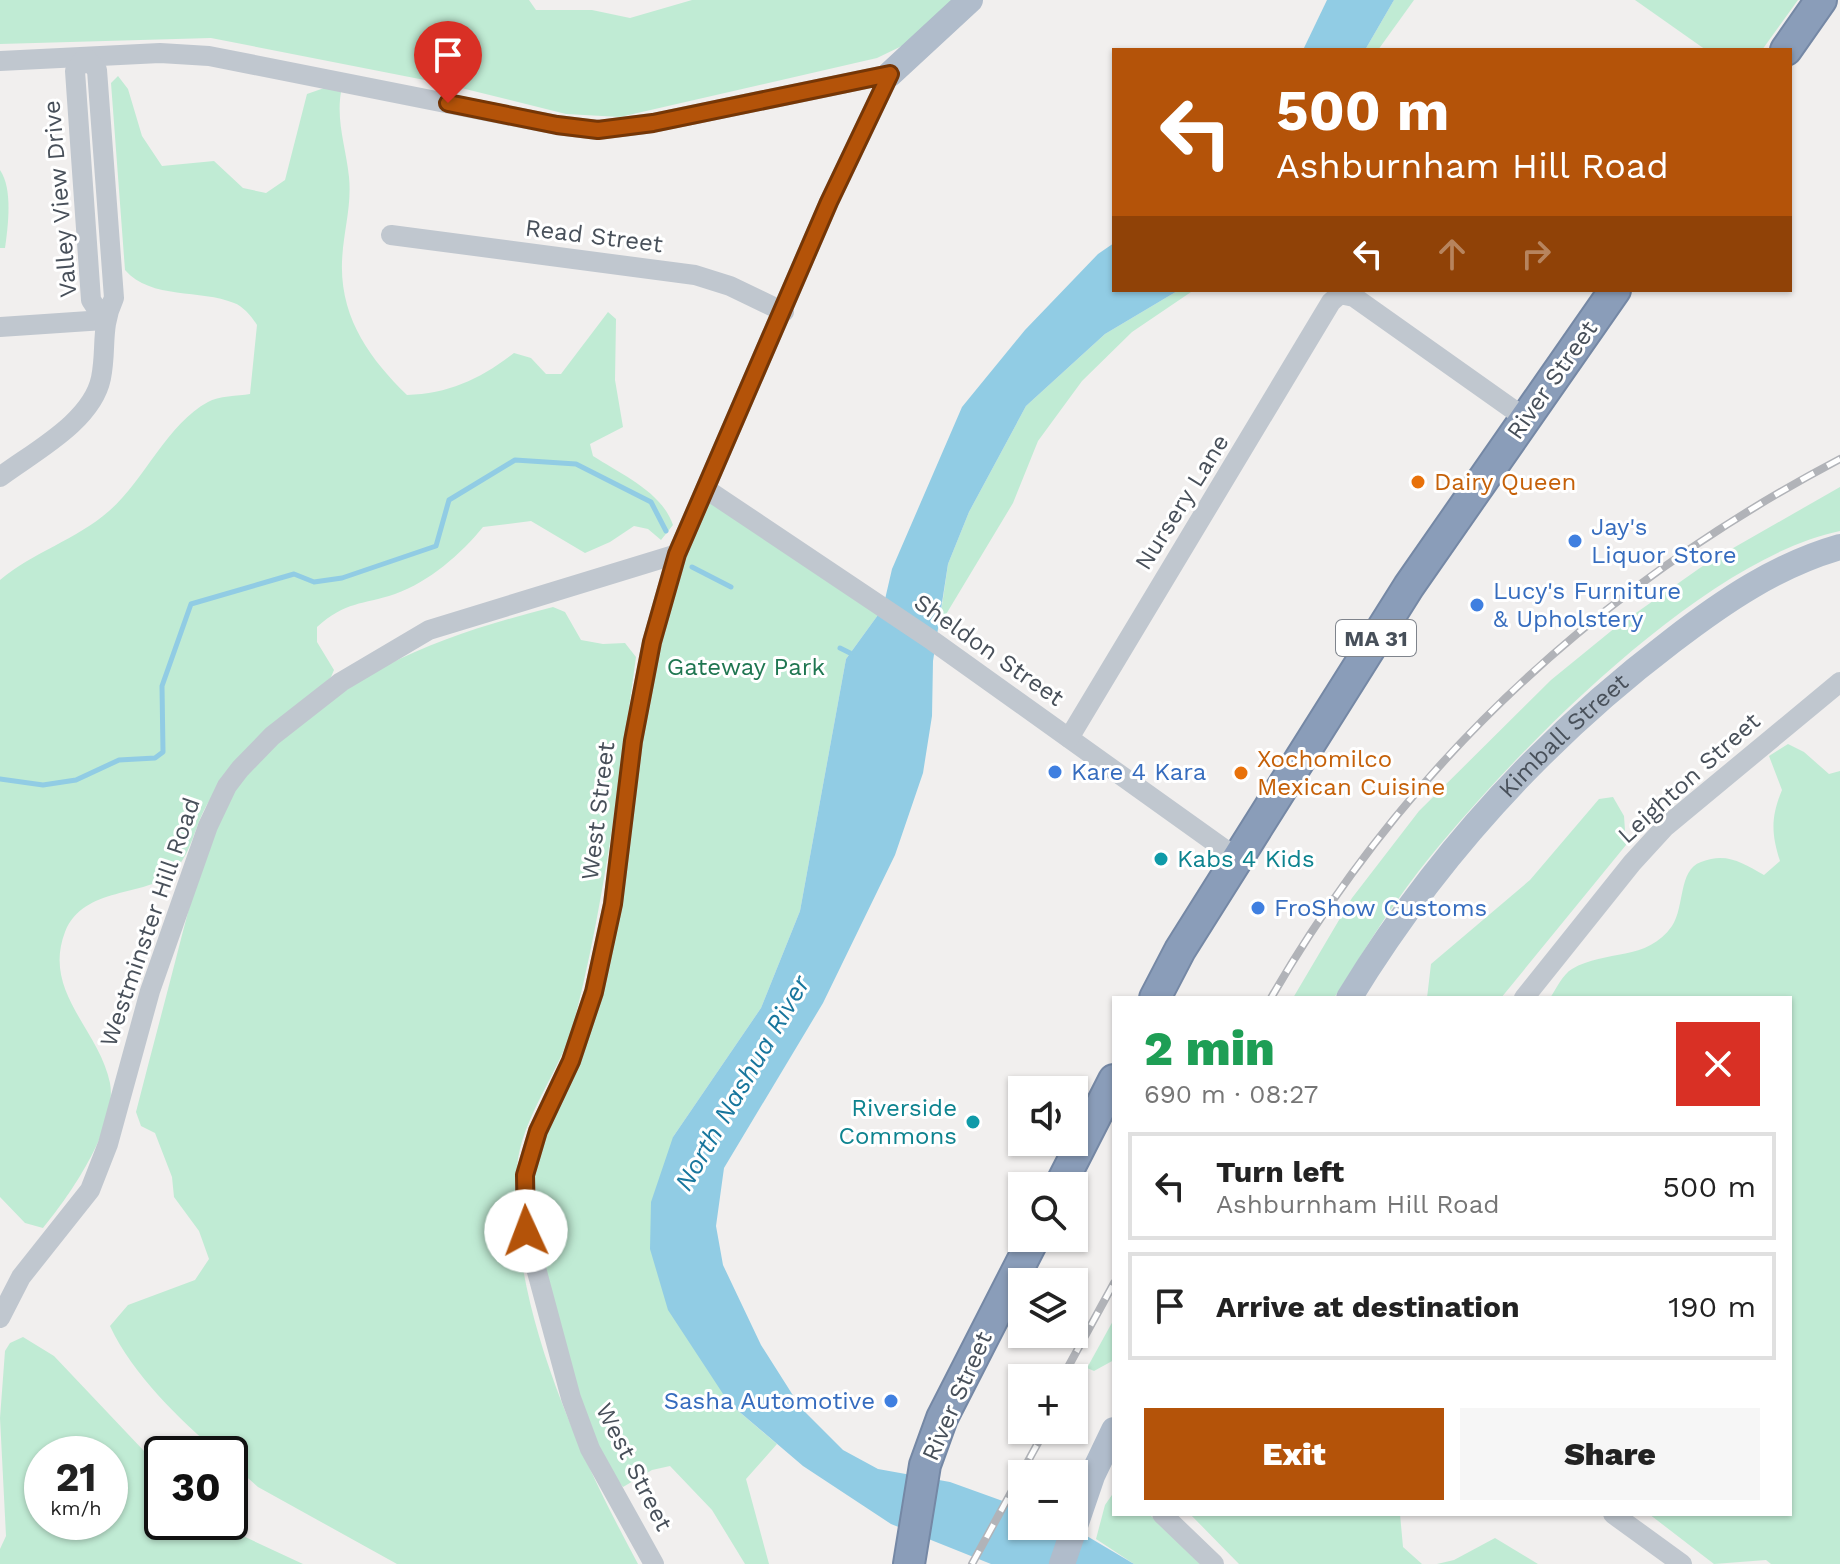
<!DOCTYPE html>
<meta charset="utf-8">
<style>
body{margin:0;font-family:"Work Sans",sans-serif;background:#f6f6f6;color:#222;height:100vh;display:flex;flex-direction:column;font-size:30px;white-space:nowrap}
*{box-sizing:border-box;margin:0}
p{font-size:26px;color:#767676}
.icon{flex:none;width:44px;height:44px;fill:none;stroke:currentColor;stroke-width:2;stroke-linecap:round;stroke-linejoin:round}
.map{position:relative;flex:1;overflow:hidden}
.drawer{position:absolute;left:1112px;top:996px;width:680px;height:520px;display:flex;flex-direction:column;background:#fff;border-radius:0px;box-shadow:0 2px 6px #0004}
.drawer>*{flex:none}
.banner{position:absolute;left:1112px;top:48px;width:680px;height:244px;border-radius:0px;box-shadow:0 2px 6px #0004;background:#b45309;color:#fff;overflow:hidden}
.buttons{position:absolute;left:1008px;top:1076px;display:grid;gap:16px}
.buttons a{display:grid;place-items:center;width:80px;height:80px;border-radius:0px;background:#fff;box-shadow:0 2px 6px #0004;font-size:40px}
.speed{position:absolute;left:24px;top:1436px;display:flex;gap:16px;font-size:40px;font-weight:700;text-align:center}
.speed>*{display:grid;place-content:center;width:104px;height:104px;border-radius:50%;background:#fff;box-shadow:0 2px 6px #0004;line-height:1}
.speed small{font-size:20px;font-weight:400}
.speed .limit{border:4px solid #111;border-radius:12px;background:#fff;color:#111}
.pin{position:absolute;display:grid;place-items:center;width:68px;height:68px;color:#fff;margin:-82px -34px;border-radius:50% 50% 50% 0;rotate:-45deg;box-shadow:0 0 8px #0007}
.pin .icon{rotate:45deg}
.me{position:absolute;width:88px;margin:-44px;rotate:358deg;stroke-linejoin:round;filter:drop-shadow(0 0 6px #0008)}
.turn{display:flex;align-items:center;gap:28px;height:168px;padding:0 32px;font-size:36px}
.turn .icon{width:104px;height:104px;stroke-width:2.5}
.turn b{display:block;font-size:56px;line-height:68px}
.lanes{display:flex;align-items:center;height:76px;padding:0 32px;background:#0003;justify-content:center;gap:40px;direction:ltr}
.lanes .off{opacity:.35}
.round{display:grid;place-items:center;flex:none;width:84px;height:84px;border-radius:0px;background:#f6f6f6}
.headline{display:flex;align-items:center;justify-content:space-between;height:136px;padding:0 32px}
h1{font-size:48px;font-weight:800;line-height:60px;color:#1e9e55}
.action{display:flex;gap:16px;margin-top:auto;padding:16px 32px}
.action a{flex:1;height:92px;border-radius:0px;background:#b45309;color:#fff;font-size:32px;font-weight:800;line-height:92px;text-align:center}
.action a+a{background:#f6f6f6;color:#222}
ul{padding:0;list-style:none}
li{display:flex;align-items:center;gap:24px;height:108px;margin:0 16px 12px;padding:0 16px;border:4px solid #e0e0e0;border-radius:0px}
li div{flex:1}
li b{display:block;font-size:30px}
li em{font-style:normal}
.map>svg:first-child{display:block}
.green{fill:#c0ebd4;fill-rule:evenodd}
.water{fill:#91cce4}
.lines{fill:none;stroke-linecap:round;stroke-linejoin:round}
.stream{stroke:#91cce4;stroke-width:5}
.highway-casing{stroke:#7588a5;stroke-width:34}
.minor{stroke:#c0c7cf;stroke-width:20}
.major{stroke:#b0bccb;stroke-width:26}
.highway{stroke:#8a9db9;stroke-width:30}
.rail-casing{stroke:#b1b3b8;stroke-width:8}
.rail{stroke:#fff;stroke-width:5;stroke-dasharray:15;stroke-linecap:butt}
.route-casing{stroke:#753606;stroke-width:20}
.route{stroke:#b45309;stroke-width:14}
.food-dot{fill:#e8710a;stroke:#fff;stroke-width:3}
.shop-dot{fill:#3f7fe0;stroke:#fff;stroke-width:3}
.culture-dot{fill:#0f9aa8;stroke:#fff;stroke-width:3}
.labels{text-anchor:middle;stroke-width:6;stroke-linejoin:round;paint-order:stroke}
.shield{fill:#fff;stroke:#7f848c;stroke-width:2}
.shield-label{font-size:22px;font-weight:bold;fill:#48505a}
.street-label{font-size:24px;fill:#48505a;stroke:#fff}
.food-label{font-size:24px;fill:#c56008;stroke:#fff;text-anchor:start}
.shop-label{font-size:24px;fill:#366cbe;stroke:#fff;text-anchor:start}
.park-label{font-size:24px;fill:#1f7651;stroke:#fff}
.culture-label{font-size:24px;fill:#0d838f;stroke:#fff;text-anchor:start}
.water-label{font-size:26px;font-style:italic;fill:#18769d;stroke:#fff}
</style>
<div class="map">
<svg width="1840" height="1564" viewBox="0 0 1840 1564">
<rect width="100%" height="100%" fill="#f1efee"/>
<g class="green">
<path d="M0,0H529L536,10H592L630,18L692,0H970L906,44L877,58L620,117L566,114L445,84L211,38L0,44Z"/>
<path d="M1394,0H1414L1378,50H1365Z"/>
<path d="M1635,0H1798L1762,50H1706Z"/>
<path d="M118,76L128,89L142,136L162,166L214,161L243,188L266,193L285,180L307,94L327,87L341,92C336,122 346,147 349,177C352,206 343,233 342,262C340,318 370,359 407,395C449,394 482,378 514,353L531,358L546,374H561L608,312L616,319L615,380L623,427L590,444L593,456C621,474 662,492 673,525L661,540L648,529L634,526L610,542L585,553L531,521L483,527C461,554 429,582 395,594C362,605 346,601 317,627V642L334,670L331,677C289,715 245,751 212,797C195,819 194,852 173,872C145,898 84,885 65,932C42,992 99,1029 110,1083C118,1126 69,1197 43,1228L25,1223L0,1197V580C33,552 76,540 109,511C143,482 168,423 208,402C218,396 238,396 250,394L257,325C252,317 243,306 234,303C201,289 151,300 125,270L111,83Z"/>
<path d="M0,170C13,189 8,226 5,248H0Z"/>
<path d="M1179,290H1194L1132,332L1082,381L1038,441L1013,503L939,626L948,564L969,512L1026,406L1105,334Z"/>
<path d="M1840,487V531C1699,560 1506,760 1418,872C1387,912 1361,956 1334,998H1293L1352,898L1419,811L1551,680L1616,627L1707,563Z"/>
<path d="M706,489L883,608L846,659L800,911L761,1008L673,1137L729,1403L777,1444L746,1479L769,1564H745L712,1510L670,1466L652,1470L623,1487L590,1449L526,1231L538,1131L594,992L633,741Z"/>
<path d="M553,607L565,612L581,640L603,644L625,643L636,657C619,779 605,902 574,1022C561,1071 521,1117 517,1168C507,1299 577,1451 638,1564H397L258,1487L230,1462V1454H220C179,1419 133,1375 110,1326L128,1305L195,1280L209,1259L199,1231L174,1197L172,1177L155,1133L141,1126L136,1112C151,1053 167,994 182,935C193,894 203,851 220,813C231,787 254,767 274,747C356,667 443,635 553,607Z"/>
<path d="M1788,744L1804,752L1829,774L1840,771V1564H1771L1766,1560L1714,1564L1649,1514H1790V998H1550C1556,989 1563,974 1572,969C1606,949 1647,962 1672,926C1685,907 1678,870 1701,862C1727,852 1742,863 1764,875L1780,861C1771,833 1771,817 1782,790L1769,756Z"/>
<path d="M1613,797L1624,816L1626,845L1501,998H1427L1431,964L1530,880L1599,799Z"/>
<path d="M1114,1319V1360L1094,1371L1087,1368Z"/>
<path d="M23,1337L54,1356L162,1470V1522H213L303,1564H0V1549L6,1536L0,1418L5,1351L10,1343ZM42,1454H110V1522H42Z"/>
<path d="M1114,1492V1514H1149L1200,1564H1134L1096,1539L1105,1505Z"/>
<path d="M1190,1514H1400L1403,1547L1422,1564H1239Z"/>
<path d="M1495,1538L1538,1564H1437L1454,1560Z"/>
</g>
<g class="water">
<path d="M1327,0H1394L1365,50H1303Z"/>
<path d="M1114,243V290H1179L1105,334L1026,406L969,512L948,564L933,661L932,716L923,773L895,855L823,1003L724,1168L716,1226L723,1265L761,1345L801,1408L843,1450L878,1469L950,1482L1022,1508V1526H1070L1134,1564H991L891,1524L803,1466L729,1403L668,1310L650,1249L651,1202L673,1137L761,1008L800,911L846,659L883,608L892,569L962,407L1025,330L1098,254Z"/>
</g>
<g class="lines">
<g class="stream">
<path d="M692,567L731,587"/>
<path d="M840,648L850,653"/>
<path d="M0,779L43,785L76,780L119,760L155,758L163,752L162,686L191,604L294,574L314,582L342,578L436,546L449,500L515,460L576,464L651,502L666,531"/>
</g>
<defs>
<g id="highway">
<path d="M1786,50L1821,0"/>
<path d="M1155,998L1180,950L1409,586L1615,290"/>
<path d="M1060,1186L1114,1080"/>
<path d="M909,1564L925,1465L942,1418L1034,1238"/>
</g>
</defs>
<use href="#highway" class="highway-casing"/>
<g class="minor">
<path d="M0,61L160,53L209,56L557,125L598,130L653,123L890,74"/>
<path d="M391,235L695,275L730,286L784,312"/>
<path d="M0,327L104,320"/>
<path d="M0,477C33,452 92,422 101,378C107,348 100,328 114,298L97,70L85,57L75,71L91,300L104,320"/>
<path d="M706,489L933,641L1238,859"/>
<path d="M1069,738L1331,302L1340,294L1354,297L1525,418"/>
<path d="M1524,998L1632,863L1665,827L1840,682"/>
<path d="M0,1318L21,1277L90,1190L108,1144L150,991L208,826L227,786L240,769L272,736L341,682L429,630L677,554"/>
<path d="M1162,1514L1214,1564"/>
<path d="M1613,1514L1682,1564"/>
<path d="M654,1564L590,1449L571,1398L526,1231L525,1175L538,1131L571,1061L594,992L613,904L633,741L652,642L677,554L829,202L890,74"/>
</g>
<g class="major">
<path d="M890,74L970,0"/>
<path id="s1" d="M1349,998C1433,860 1543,739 1672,641C1724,601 1777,565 1840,547"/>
<path d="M1062,1564L1092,1476L1114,1430"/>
</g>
<use href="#highway" class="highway"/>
<defs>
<g id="rail">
<path d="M1271,998C1407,762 1599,586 1840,459"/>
<path d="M1062,1378L1114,1283"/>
<path d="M972,1564L1045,1430"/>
</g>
</defs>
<use href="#rail" class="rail-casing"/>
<use href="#rail" class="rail"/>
</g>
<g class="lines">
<defs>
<path id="route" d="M448,103L557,125L598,130L653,123L890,74L829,202L677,554L652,642L633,741L613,904L594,992L571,1061L538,1131L525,1175L526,1231"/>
</defs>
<use href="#route" class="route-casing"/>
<use href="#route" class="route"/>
</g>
<g class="food-dot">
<circle cx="1418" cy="482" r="8"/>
<circle cx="1241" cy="773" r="8"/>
</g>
<g class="shop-dot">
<circle cx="1575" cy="541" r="8"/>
<circle cx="1477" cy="605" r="8"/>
<circle cx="1055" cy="772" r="8"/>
<circle cx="1258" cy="908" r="8"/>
<circle cx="891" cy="1401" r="8"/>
</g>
<g class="culture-dot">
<circle cx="1161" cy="859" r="8"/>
<circle cx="973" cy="1122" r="8"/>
</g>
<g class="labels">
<rect class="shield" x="1336" y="620" width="80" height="36" rx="6"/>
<g class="shield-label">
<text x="1376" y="646">MA 31</text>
</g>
<g class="street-label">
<text transform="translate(60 199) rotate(-95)" y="8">Valley View Drive</text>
<text transform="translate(594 236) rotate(7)" y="8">Read Street</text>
<text transform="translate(1552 380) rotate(-55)" y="8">River Street</text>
<text transform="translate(1182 502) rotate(-58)" y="8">Nursery Lane</text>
<text transform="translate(989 650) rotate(35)" y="8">Sheldon Street</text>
<text dy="8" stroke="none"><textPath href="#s1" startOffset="340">Kimball Street</textPath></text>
<text transform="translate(1689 778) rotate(-42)" y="8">Leighton Street</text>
<text transform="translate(598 811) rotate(-83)" y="8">West Street</text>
<text transform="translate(150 922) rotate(-71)" y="8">Westminster Hill Road</text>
<text transform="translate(957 1396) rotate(-66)" y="8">River Street</text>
<text transform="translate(634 1467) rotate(63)" y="8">West Street</text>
</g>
<g class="food-label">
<text x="1434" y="490">Dairy Queen</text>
<text x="1257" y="767">Xochomilco<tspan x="1257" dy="28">Mexican Cuisine</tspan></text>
</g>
<g class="shop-label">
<text x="1591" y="535">Jay's<tspan x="1591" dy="28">Liquor Store</tspan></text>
<text x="1493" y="599">Lucy's Furniture<tspan x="1493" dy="28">&amp; Upholstery</tspan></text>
<text x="1071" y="780">Kare 4 Kara</text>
<text x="1274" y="916">FroShow Customs</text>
<text x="875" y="1409" text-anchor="end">Sasha Automotive</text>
</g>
<g class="park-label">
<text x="746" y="675">Gateway Park</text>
</g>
<g class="culture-label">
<text x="1177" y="867">Kabs 4 Kids</text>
<text x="957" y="1116" text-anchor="end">Riverside<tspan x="957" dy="28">Commons</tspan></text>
</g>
<g class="water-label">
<text transform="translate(742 1083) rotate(-60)" y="9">North Nashua River</text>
</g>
</g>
</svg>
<div class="buttons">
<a><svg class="icon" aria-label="sound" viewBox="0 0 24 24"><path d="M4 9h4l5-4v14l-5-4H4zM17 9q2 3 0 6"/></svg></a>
<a><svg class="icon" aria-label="search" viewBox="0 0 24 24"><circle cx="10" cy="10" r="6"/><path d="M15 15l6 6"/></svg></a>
<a><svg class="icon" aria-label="layers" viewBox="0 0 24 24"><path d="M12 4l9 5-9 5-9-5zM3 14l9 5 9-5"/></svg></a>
<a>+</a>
<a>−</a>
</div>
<div class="speed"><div>21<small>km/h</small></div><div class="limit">30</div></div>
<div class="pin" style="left:448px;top:103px;background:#d93025"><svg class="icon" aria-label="arrive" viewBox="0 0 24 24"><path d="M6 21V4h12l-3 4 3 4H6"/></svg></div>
<svg class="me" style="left:526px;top:1231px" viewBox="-20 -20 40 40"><circle r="19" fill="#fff"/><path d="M0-13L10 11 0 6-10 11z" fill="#b45309"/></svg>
<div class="banner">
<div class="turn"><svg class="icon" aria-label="left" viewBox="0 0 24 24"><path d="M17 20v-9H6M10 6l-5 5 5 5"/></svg><div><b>500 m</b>Ashburnham Hill Road</div></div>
<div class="lanes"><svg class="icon" aria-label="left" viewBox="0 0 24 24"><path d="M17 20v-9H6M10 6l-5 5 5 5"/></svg><svg class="icon off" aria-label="ahead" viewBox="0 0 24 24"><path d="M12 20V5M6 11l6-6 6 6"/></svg><svg class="icon off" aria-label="right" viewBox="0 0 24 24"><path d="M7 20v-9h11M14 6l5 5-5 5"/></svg></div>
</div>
<section class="drawer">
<div class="headline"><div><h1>2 min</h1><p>690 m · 08:27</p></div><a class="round" style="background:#d93025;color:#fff"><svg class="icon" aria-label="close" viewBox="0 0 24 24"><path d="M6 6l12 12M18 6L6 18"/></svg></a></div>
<ul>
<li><svg class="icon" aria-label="left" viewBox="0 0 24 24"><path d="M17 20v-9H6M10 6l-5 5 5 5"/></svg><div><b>Turn left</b><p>Ashburnham Hill Road</p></div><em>500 m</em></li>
<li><svg class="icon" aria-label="arrive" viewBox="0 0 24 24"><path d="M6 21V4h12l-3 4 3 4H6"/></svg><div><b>Arrive at destination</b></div><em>190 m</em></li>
</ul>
<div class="action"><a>Exit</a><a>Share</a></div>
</section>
</div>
